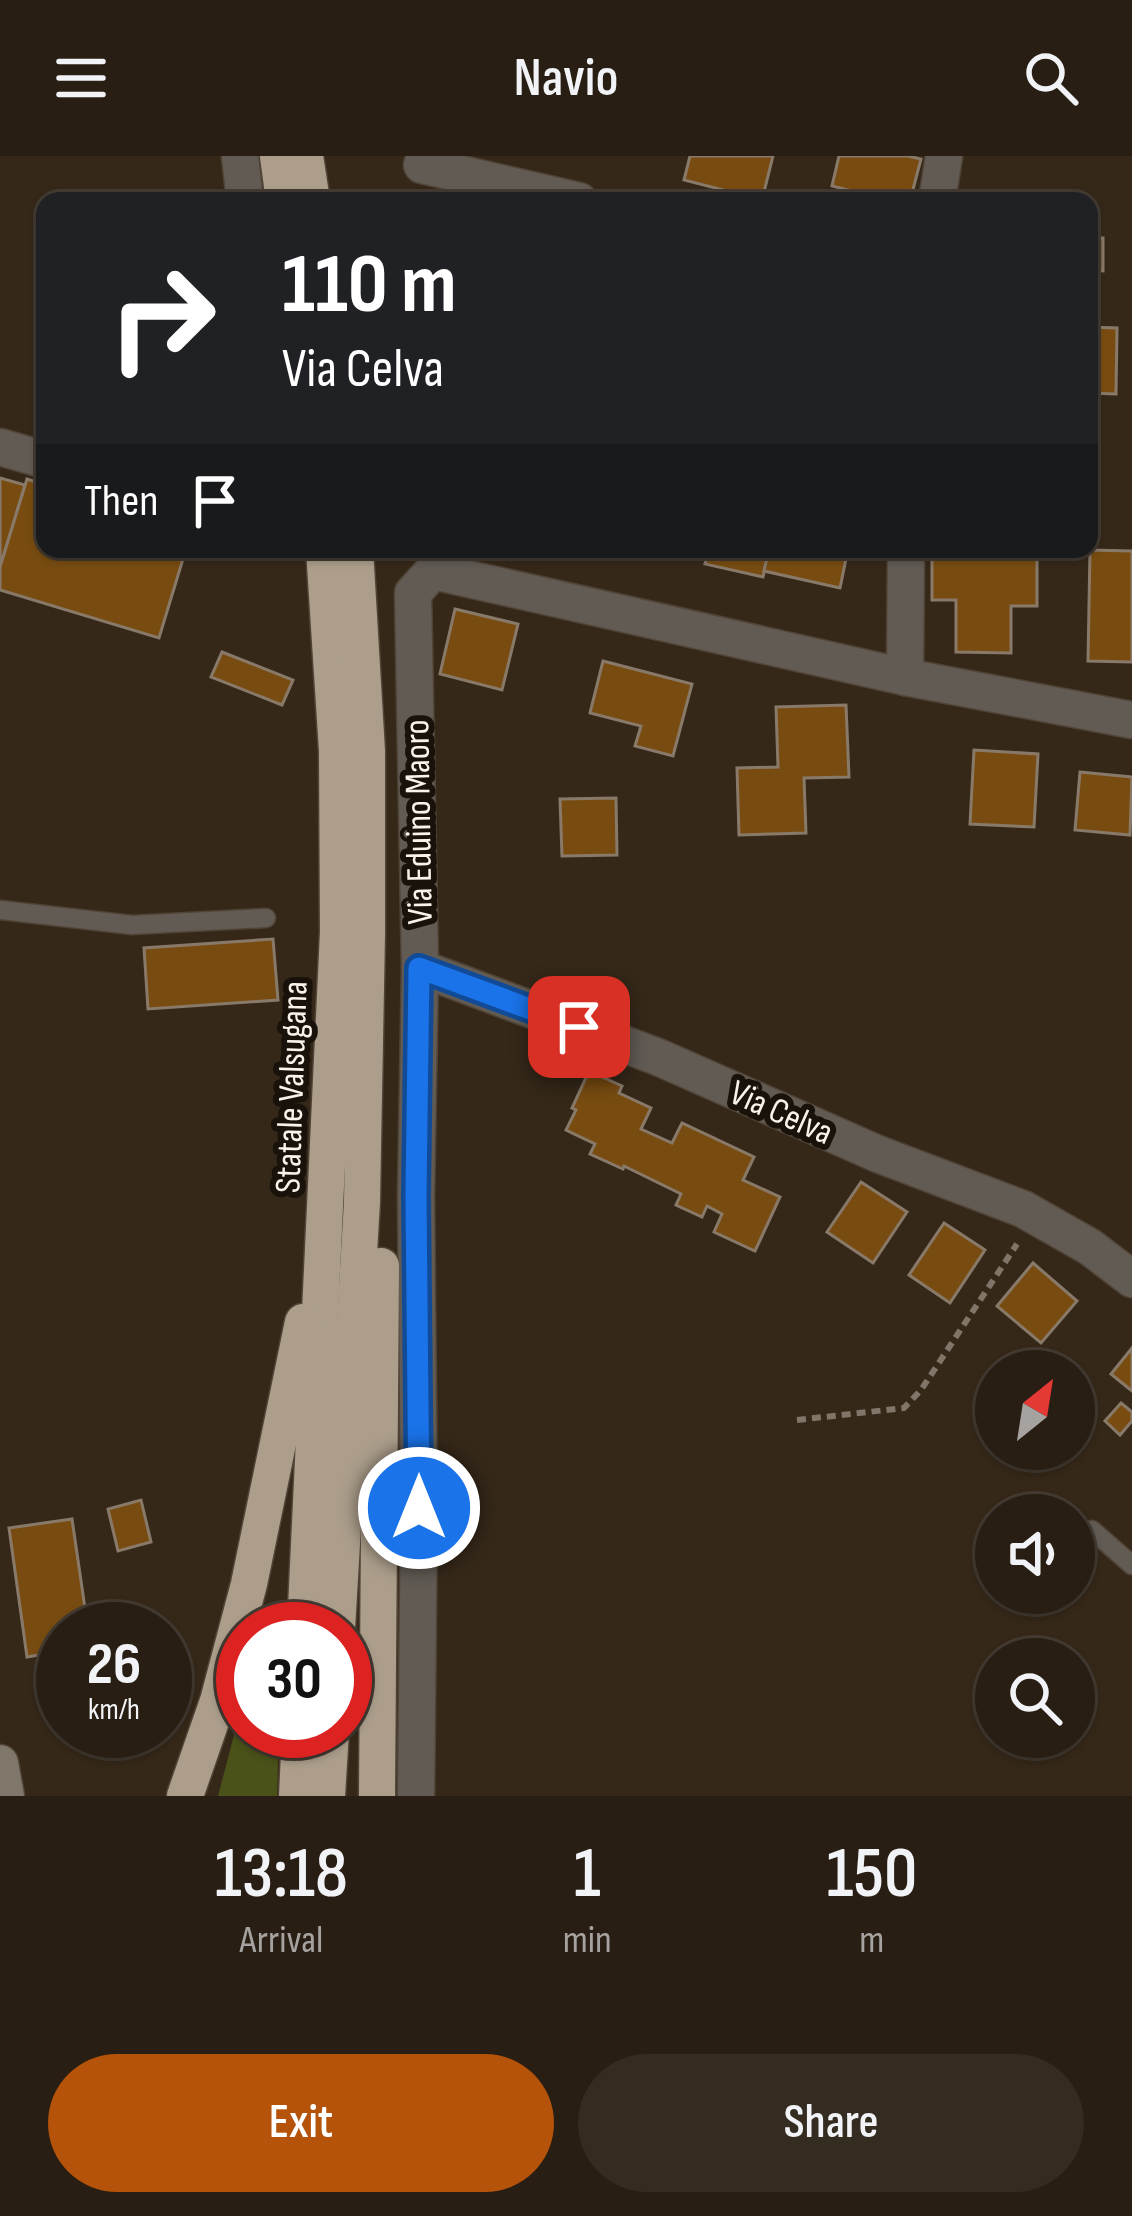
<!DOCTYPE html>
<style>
body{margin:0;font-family:"Sofia Sans Condensed",sans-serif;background:#342b21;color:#f1f3f6;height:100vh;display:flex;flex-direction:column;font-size:45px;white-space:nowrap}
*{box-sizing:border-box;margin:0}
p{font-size:39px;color:#a5a2a0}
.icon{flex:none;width:66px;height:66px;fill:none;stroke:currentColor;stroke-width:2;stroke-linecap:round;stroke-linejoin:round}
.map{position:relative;height:1640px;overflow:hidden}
.details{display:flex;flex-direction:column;background:#281e13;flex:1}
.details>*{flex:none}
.banner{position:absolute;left:36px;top:36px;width:1062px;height:366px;border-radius:24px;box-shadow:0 3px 9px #0004,0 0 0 3px #443c33;background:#202124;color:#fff;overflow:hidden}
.needle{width:78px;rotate:30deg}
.buttons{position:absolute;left:975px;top:1194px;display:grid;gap:24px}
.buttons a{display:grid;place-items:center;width:120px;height:120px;border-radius:50%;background:#281e13;box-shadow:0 3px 9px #0004,0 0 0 3px #443c33;font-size:60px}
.speed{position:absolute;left:36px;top:1446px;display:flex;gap:24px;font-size:60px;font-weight:700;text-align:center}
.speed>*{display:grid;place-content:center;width:156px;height:156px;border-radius:50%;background:#281e13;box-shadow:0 3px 9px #0004,0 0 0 3px #443c33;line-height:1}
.speed small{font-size:30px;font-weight:400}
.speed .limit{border:18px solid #d22;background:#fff;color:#111}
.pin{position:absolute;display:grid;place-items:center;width:102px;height:102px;color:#fff;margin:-51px;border-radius:24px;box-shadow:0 6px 18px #0006}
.me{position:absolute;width:132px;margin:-66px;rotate:0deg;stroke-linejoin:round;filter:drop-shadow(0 0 9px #0008)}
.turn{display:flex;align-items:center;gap:42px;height:252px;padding:0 48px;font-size:54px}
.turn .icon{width:156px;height:156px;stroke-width:2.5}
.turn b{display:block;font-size:84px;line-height:102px}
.then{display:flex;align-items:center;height:114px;padding:0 48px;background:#0003;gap:24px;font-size:45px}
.eta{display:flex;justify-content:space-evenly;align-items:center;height:204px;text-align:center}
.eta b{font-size:72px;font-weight:600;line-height:84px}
.primary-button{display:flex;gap:24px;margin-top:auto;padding:24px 48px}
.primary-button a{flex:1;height:138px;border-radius:72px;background:#b45309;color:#fff;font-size:48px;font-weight:600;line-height:138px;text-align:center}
.primary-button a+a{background:#342b21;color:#f1f3f6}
header{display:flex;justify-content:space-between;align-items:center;height:156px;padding:0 48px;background:#281e13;font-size:54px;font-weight:600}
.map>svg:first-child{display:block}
.green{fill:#4a5219}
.building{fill:#784c11;stroke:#897969;stroke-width:3}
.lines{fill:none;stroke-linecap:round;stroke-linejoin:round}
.lane-casing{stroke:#514436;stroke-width:21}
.street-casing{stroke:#514436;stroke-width:39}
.secondary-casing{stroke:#514436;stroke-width:39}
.highway-casing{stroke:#514436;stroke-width:39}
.path{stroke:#817569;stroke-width:6;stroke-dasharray:9 6;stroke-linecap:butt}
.lane{stroke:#615b54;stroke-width:18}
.street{stroke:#615b54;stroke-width:36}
.secondary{stroke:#7f776a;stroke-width:36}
.highway{stroke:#ac9e8b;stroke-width:36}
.route-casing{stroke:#114b97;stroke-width:30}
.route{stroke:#1a73e8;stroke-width:21}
.labels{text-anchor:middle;stroke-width:12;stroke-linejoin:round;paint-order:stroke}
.street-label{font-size:36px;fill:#fbf2e9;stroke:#18120b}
</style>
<header><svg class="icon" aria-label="menu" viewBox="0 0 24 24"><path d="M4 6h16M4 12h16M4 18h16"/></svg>Navio<svg class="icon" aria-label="search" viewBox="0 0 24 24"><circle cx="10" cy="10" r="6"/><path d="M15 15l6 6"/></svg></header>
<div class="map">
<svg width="1132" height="1640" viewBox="0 0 1132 1640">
<rect width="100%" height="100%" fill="#352819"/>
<path class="green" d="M243,1545V1575H279L277,1640H218Z"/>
<g class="building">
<path d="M690,0H773L762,44L684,24Z"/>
<path d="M839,0H908L921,3L910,45H891L832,30Z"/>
<path d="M1089,82H1103V115L1089,114Z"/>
<path d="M1089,171L1117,172L1116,238L1089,237Z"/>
<path d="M0,322L25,329L1,408H0Z"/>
<path d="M27,323L45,329V393H186L159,482L0,434V411Z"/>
<path d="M709,393H769L763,421L705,408Z"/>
<path d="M769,393H848L840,432L764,415Z"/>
<path d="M932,393H1037V450H1011V497L956,496V444H932Z"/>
<path d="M1090,394L1132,395V506L1088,505Z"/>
<path d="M455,453L518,468L502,534L440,518Z"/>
<path d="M222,496L293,524L282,549L211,521Z"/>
<path d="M603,505L692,528L673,600L635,590L641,570L590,557Z"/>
<path d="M846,549L849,621L804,622L806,677L739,679L737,612L778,611L776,551Z"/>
<path d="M974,594L1038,598L1034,671L970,668Z"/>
<path d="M1080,616L1132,621L1130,679L1075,674Z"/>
<path d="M616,642L617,699L562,700L560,643Z"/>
<path d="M273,783L278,844L148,853L144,792Z"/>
<path d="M589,915L622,930L619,937L651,952L641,973L672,987L682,967L754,1001L743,1024L780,1041L755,1095L714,1076L722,1058L707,1050L702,1061L676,1049L681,1038L624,1010L623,1013L590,998L595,988L566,974L576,954L572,952Z"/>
<path d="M861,1026L907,1056L873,1107L827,1076Z"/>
<path d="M944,1067L985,1094L950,1147L909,1119Z"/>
<path d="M1033,1107L1077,1145L1041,1187L997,1150Z"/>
<path d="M1132,1192V1235L1111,1218Z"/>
<path d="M1121,1247L1132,1256V1265L1120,1279L1105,1265Z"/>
<path d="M141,1344L151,1386L118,1395L108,1353Z"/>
<path d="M72,1363L88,1473H63V1495L27,1501L9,1372Z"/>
</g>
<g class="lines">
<defs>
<g id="lane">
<path d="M0,754L132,769L266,762"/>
<path d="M1092,1374L1132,1409"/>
</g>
<g id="street">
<path d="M240,0L245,45"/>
<path d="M422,9L579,45"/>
<path d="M937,45L944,0"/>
<path d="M0,291L45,304"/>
<path d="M905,521L906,393"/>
<path d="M420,812L658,901L878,998L1023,1053L1090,1091L1132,1123"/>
<path d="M416,1640L419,1352L416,1040L420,812L413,437L433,415L905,521L1132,564"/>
</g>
<path id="secondary" d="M0,1607L6,1640"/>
<g id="highway">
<path d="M278,0L284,45"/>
<path d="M305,0L312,45"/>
<path d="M305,1473L338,776L337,595L324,393"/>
<path d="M337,1473L362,1046L367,778V595L355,393"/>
<path d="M185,1640L218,1545L249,1428L303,1166"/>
<path d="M297,1640L300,1575"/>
<path d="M327,1640L331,1575"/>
<path d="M377,1640L381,1110"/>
</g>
</defs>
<use href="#lane" class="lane-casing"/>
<use href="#street" class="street-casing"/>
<use href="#secondary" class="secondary-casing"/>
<use href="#highway" class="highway-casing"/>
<path class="path" d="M797,1264L904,1252L921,1234L1017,1088"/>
<use href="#lane" class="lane"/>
<use href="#street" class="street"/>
<use href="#secondary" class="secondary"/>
<use href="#highway" class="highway"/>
</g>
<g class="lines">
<defs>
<path id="route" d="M419,1352L416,1040L419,812L579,871"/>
</defs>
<use href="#route" class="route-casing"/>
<use href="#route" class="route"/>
</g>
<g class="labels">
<g class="street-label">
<text transform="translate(417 666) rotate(-91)" y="13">Via Eduino Maoro</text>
<text transform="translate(290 931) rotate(-88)" y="13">Statale Valsugana</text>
<text transform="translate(782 955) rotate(24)" y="13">Via Celva</text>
</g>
</g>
</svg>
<div class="buttons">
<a><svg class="needle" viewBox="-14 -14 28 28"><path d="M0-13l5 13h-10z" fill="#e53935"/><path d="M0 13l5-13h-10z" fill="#a5a2a0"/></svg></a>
<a><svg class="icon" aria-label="sound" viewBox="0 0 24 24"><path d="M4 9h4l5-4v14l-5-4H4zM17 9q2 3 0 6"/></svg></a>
<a><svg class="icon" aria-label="search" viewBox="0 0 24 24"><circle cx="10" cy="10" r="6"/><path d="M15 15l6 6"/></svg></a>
</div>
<div class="speed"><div>26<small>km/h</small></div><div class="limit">30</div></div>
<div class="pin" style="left:579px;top:871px;background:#d93025"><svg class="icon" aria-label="arrive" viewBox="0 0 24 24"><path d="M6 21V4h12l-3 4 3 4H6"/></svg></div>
<svg class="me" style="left:419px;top:1352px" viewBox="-20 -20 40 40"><circle r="17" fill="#1a73e8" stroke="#fff" stroke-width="3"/><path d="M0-11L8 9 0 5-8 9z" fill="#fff"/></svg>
<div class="banner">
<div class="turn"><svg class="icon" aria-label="right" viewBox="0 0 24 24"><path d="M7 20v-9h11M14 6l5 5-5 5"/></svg><div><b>110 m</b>Via Celva</div></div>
<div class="then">Then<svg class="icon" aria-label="arrive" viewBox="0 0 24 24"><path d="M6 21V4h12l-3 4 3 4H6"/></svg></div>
</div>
</div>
<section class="details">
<div class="eta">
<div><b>13:18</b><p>Arrival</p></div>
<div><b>1</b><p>min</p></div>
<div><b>150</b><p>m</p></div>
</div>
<div class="primary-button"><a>Exit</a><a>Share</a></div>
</section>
